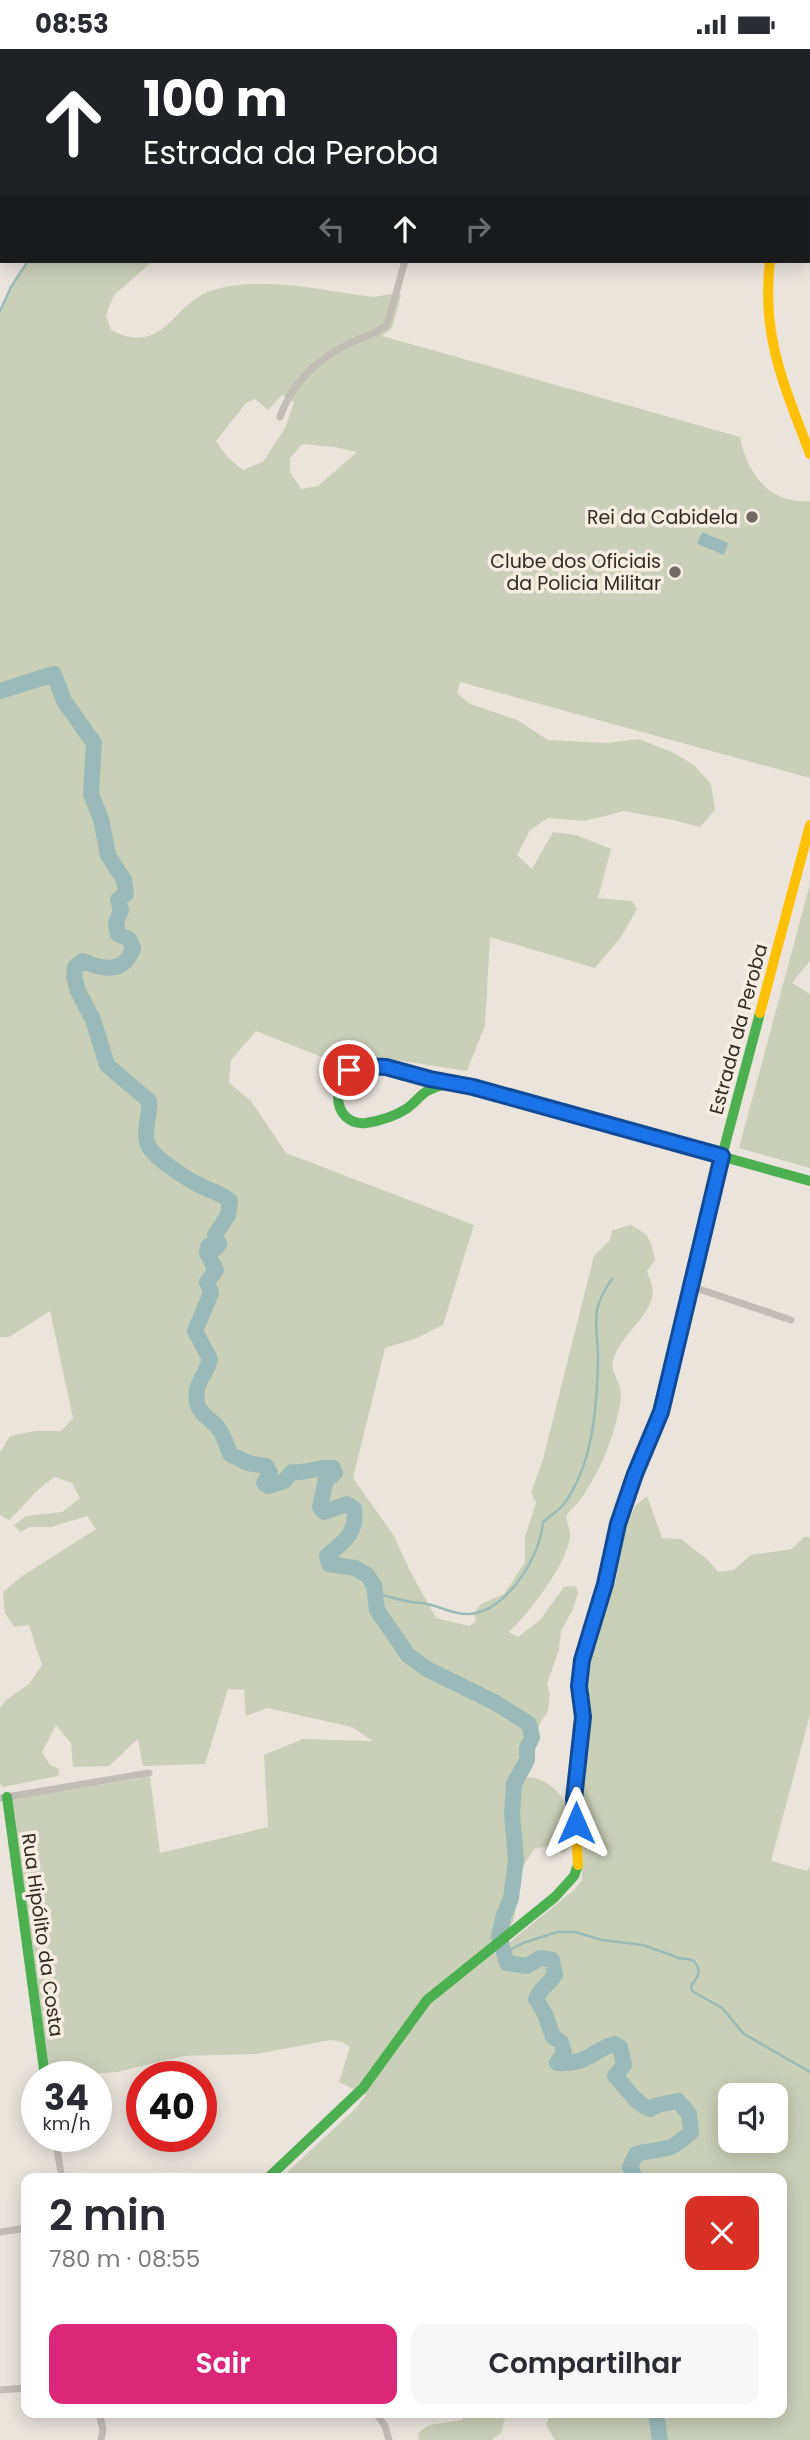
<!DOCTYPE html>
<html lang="pt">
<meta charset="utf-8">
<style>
body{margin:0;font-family:Poppins,sans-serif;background:#f7f7f7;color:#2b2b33;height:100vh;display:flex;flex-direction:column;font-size:26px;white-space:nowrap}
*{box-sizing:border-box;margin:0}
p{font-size:23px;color:#7c7c81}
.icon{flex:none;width:38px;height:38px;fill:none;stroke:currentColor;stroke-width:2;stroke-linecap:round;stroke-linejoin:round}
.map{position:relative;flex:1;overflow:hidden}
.panel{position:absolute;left:21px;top:2124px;width:766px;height:245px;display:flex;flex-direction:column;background:#fff;border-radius:14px;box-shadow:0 4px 18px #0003}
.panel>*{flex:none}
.guide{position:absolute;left:0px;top:0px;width:810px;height:214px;box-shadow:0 4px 18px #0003;background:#202124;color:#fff;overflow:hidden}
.fabs{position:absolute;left:718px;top:2034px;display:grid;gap:14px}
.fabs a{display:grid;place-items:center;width:70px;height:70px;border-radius:14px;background:#fff;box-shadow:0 4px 18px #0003;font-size:35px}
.speed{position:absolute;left:21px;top:2012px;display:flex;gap:14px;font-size:35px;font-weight:700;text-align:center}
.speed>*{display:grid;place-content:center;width:91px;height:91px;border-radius:50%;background:#fff;box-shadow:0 4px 18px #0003;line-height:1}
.speed small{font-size:18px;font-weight:400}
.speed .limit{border:10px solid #d22;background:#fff;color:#111}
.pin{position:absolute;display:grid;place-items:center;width:60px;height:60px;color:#fff;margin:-30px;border:4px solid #fff;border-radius:50%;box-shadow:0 2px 7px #0007}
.me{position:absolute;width:77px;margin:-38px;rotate:0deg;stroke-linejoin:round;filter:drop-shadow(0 0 5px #0008)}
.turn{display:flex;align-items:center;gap:24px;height:147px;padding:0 28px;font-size:32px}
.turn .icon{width:91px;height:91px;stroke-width:2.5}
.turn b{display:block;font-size:49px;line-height:60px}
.lanes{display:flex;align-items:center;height:66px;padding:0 28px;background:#0003;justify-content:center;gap:35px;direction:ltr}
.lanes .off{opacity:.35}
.round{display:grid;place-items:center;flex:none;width:74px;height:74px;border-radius:14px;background:#f7f7f7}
.head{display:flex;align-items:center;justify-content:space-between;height:119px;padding:0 28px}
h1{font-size:42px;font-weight:600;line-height:52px}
.cta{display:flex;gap:14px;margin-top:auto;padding:14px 28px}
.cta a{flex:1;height:80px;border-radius:14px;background:#db2777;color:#fff;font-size:28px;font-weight:600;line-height:80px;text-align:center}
.cta a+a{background:#f7f7f7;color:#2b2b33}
.status{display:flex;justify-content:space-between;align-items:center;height:49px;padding:0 35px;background:#fff;direction:ltr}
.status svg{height:19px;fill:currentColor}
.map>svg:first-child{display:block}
.green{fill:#cacfb8;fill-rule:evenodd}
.water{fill:#9abab9}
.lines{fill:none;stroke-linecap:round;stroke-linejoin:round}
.stream{stroke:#9abab9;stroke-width:2.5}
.river{stroke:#9abab9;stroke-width:16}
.street{stroke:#c2bcb7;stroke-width:7}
.fast{stroke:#4caf50;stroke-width:10}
.slow{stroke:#ffc107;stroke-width:10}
.jam{stroke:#c62828;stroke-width:10}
.route-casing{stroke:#114b97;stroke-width:18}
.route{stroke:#1a73e8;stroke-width:12}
.poi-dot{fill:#726a65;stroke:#f7eee3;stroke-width:2.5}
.labels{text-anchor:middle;stroke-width:7;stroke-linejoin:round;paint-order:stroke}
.poi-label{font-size:19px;fill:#322925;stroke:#f7eee3;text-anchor:end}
.street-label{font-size:19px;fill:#322925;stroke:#f7eee3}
</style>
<div class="status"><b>08:53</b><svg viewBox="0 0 49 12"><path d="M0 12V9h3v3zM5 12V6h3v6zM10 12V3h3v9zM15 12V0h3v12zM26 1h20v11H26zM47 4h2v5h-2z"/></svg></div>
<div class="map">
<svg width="810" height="2391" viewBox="0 0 810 2391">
<rect width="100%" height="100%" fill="#eae4dd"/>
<g class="green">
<path d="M28,212H153L114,246L106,266L111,281C164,309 173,253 213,241C264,226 322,242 374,248L391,245L401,246L392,279L382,287L740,388C747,425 769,455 810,452V729L460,633L457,644L470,655L517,671L548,691L607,694L639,690L672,703L694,716L711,735L715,761L700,778L673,771L624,762L585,772L548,769L530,781L517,806L532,820L553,783L576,786L611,800L598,849L632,852L637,860L621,888L595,919L490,888L485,976L467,1022L364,1006L332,1012L256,982L231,1011L229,1034L251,1052L286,1104L474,1176L443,1276L417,1289L385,1299L353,1429L394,1487L409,1520L436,1569L469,1577L474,1574L476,1570L473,1565L481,1555L504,1545L525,1513V1488L536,1454L531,1444L543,1410L594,1207L610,1191L612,1181L631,1176C650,1186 651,1191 655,1211L647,1222C649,1229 653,1236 653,1243C651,1269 619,1286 613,1312C610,1323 622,1334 621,1347C617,1382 601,1422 580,1451C576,1456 570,1461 566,1467C567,1475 571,1482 570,1489C566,1516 528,1565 509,1583L518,1588L540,1571L564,1538L576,1537L578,1544L572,1562L561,1582L559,1600L547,1635L550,1645L548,1662L540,1674L525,1725L527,1729C540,1726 558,1740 564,1752C570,1763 568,1784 571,1797L564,1804L547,1797L534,1800C530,1807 523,1816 520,1824C511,1850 526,1874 495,1889V1905L574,1841L582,1831L581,1752L588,1688L587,1636L594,1595L616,1531L624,1481L636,1456L647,1447L662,1489L681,1490L708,1511L718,1523L734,1521L751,1506L792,1500L804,1488H810V1666L771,1812L807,1822L810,1818V2391H555L546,2376L551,2364H782V2130H280L356,2059L366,2046L339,2033L350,1998L342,1993L331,1991L256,2005L183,2007L117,2023L49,2028L11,1750L150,1728L160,1804L268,1778L264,1706L303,1690L373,1692L352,1678L267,1659L246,1667L244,1641L228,1640L205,1715L143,1717L138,1690L109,1717L73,1718L71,1694L56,1676L42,1703L50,1716L59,1720L58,1727L3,1738L0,1735V1659L6,1651L29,1635L42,1616L29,1576L14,1578L5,1564L3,1543L21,1528L96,1480L87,1467L51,1478H30L20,1483L14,1476L26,1467L62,1463L80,1449L72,1434L55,1428C35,1440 26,1456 9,1471L0,1466V1403L10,1387L35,1382H61L73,1369L50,1262L9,1288H0V262L11,238ZM282,346L294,353L285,379L263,413L243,421L228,409L216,392L246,354L255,350L268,361ZM302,395L335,398L357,403L318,437L301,440L290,423V409ZM730,2046H775V2091H730Z"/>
<path d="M810,835V912L792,934L810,945V1119L739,1099Z"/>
<path d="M463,2364H511L506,2365L501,2384L492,2391H419L418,2384L429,2376L463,2371Z"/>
</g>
<path class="water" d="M702,483L728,494L724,506L697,495Z"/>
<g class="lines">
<g class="stream">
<path d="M0,262L11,238L28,212"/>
<path d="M374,1544C385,1546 395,1550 406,1552C413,1554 420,1553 427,1555C442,1558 454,1566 469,1565C507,1563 541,1506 543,1473C549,1468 558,1462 563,1456C593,1417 597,1358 598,1311C598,1274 588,1264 612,1230"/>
<path d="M503,1904L523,1894L557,1883H575L602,1891L643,1896L679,1909L693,1911C702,1921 699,1927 691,1937L692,1942L722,1959L744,1985L810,2023"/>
</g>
<g class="river">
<path d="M0,642L54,625L64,652L94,694L91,745L101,770L108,806L124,831L126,845L118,851L121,861L116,874L118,885L129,890L133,899C124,925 104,921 83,912L75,918L74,928L78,942L93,971L107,1016L149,1052C151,1066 142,1082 148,1096C155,1110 187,1130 201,1137C212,1143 220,1143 230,1152L228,1166L215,1186L219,1195L216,1199L208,1197L207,1204L216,1221L207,1233L211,1244L195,1282L210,1310C208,1321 199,1330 197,1341C194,1365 207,1365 218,1379C224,1386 227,1397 230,1405L248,1414L266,1417L270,1424L264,1434L268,1437L284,1432L292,1423C307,1425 318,1417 333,1419L335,1424L326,1431L320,1458L324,1463L347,1455L354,1460C358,1484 343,1493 327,1507L329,1515L355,1519L367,1526L374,1536L377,1561L408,1606L427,1620L496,1654L529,1675L532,1688L527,1699V1711L514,1735L512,1766L516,1811L511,1849L504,1866L499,1887L507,1914L527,1917L540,1909L552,1911L555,1926C549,1935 540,1939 536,1950L545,1965L553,1988L561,1993L564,2004L557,2014C587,2016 590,2003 614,1995L620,1998L624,2016L615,2027C627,2038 634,2054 650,2060L658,2056L678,2052L689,2065L691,2083C685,2088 678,2095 671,2098C662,2101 647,2102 636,2105L630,2118L636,2130"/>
<path d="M656,2364L660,2391"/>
</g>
<g class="street">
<path d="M574,0L578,2"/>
<path d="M521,2L522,0"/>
<path d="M280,368C292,333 319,309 352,293C364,288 377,284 387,276L405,212"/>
<path d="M690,1237L791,1271"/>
<path d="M0,1749L149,1724"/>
<path d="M55,2088L62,2130"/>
<path d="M0,2183L26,2179"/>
<path d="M0,2341L26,2339"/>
<path d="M99,2364L103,2381L101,2391"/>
<path d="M376,2364L385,2377L389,2391"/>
</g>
<g class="fast">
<path d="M807,2L808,0"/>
<path d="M452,1033C444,1036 434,1038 427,1042C419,1047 414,1055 406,1060C395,1067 379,1072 366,1074C330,1078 327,1021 368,1017C387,1015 407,1025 425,1030C441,1034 457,1035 473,1038L810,1132"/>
<path d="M618,1474L635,1425L661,1363L722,1107L760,964"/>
<path d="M7,1748L45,2028"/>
<path d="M267,2130L363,2039L427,1951L555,1848L574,1827L578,1816"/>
</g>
<g class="slow">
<path d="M770,212C761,287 784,336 810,405"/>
<path d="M760,964L810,776"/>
<path d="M578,1816L574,1750L583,1668L579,1637L582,1611L605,1535L618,1474"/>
</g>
<path class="jam" d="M400,0L404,2"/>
</g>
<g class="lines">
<defs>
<path id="route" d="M349,1021L367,1017L386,1018L430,1030L473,1038L722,1107L661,1363L635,1425L618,1475L605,1535L582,1611L579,1637L583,1668L574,1750L576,1774"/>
</defs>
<use href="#route" class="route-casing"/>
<use href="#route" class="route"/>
</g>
<g class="poi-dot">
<circle cx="752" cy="468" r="7"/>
<circle cx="675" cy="523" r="7"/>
</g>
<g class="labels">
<g class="poi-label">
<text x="738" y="475">Rei da Cabidela</text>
<text x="661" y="519">Clube dos Oficiais<tspan x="661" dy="22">da Policia Militar</tspan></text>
</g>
<g class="street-label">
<text transform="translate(738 980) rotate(-75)" y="7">Estrada da Peroba</text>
<text transform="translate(43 1886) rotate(82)" y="7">Rua Hipólito da Costa</text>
</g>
</g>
</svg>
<div class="fabs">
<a><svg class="icon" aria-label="sound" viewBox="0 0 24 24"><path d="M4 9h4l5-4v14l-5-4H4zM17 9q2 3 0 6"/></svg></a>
</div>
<div class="speed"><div>34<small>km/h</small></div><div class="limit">40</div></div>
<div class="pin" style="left:349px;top:1021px;background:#d93025"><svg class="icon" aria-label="arrive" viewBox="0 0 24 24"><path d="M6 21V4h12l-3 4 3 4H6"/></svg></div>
<svg class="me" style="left:576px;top:1774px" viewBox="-20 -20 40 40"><path d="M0-17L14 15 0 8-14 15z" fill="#1a73e8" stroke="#fff" stroke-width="4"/></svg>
<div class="guide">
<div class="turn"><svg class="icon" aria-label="ahead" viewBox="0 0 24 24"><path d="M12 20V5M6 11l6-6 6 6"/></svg><div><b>100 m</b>Estrada da Peroba</div></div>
<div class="lanes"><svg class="icon off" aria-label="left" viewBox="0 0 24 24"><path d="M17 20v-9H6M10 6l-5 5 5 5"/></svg><svg class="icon" aria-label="ahead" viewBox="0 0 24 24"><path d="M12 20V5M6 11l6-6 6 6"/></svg><svg class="icon off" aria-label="right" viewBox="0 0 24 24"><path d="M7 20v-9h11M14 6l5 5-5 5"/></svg></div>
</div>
<section class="panel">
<div class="head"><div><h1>2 min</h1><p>780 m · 08:55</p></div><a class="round" style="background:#d93025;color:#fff"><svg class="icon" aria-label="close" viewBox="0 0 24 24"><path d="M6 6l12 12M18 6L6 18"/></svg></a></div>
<div class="cta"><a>Sair</a><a>Compartilhar</a></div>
</section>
</div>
